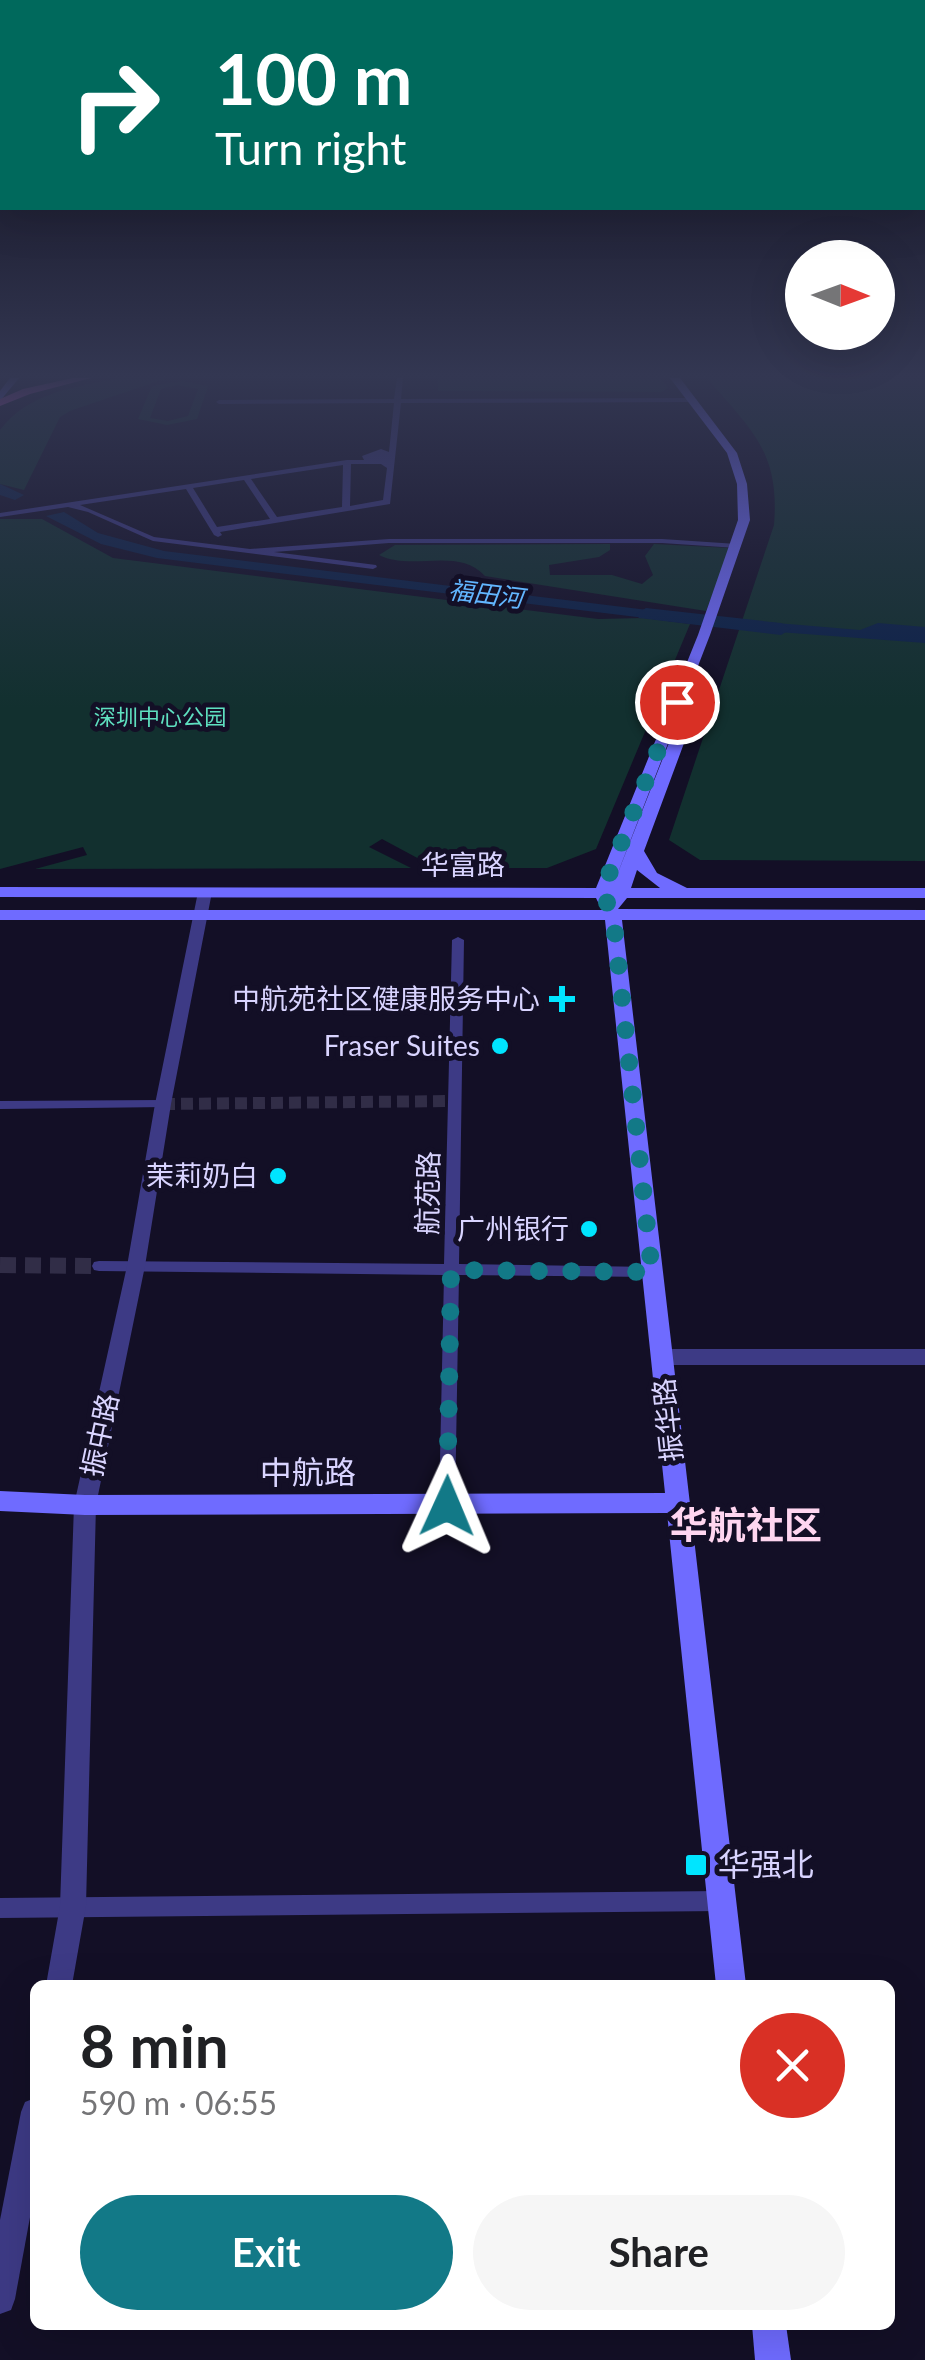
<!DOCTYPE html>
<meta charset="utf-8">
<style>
body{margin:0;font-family:Lato,"Noto Sans SC",sans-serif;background:#f6f6f6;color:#202124;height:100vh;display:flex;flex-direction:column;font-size:38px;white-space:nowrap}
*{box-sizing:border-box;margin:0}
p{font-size:32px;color:#757577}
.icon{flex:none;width:55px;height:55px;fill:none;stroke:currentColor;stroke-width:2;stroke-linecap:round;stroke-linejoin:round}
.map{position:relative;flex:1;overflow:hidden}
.panel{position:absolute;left:30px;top:1980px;width:865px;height:350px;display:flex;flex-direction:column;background:#fff;border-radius:15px;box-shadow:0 10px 40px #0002}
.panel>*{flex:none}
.hud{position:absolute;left:0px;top:0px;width:925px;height:210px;box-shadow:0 10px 40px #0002;background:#00695c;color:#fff;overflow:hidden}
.needle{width:65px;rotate:91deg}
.buttons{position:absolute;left:785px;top:240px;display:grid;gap:20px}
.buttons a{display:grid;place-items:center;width:110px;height:110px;border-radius:50%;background:#fff;box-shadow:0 10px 40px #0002;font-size:50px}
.pin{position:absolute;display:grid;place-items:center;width:85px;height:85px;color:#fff;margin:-42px;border:5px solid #fff;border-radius:50%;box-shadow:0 2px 10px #0007}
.me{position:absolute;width:110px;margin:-55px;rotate:1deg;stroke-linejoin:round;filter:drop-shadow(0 0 8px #0008)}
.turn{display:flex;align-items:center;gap:35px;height:210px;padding:0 50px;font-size:45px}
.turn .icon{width:130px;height:130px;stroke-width:2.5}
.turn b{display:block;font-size:70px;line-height:85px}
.round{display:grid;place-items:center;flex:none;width:105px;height:105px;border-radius:52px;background:#f6f6f6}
.headline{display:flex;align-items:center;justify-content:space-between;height:170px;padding:0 50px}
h1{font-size:60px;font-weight:700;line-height:75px}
.action{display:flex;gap:20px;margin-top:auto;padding:20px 50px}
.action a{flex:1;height:115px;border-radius:60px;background:#127987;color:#fff;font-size:40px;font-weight:700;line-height:115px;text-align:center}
.action a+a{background:#f6f6f6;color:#202124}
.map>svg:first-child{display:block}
.green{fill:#12302f;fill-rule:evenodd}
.water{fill:#0c2248}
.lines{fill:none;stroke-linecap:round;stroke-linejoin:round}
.river{fill:#0c2248;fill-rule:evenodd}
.minor-tunnel-far1{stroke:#312d47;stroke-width:12;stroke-dasharray:12 6;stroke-linecap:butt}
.minor-tunnel{stroke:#312d47;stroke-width:16;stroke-dasharray:16 9;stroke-linecap:butt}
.minor{fill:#3d3a85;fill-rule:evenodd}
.tertiary{fill:#3d3a85;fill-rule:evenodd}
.secondary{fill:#6f6bff;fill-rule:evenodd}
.trunk{fill:#e055d1;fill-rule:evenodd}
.route{stroke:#127987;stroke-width:18;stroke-dasharray:0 32.4}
.poi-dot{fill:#00e5ff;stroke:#130f26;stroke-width:4}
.labels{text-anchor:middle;stroke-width:10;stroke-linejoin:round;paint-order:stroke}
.far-park-label{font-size:22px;fill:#5fe0c0;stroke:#130f26}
.far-water-label{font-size:25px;font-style:italic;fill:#62b6ff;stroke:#130f26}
.street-label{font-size:28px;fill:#d9d4ff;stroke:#130f26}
.poi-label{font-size:28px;fill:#d9d4ff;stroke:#130f26;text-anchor:end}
.near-street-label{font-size:32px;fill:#d9d4ff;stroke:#130f26}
.near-poi-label{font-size:32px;fill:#d9d4ff;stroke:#130f26;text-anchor:start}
.near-quarter-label{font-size:38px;font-weight:bold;fill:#ffd6f0;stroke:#130f26}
</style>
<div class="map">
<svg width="925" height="2360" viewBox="0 0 925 2360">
<rect width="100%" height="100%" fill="#130f26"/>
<g class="green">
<path d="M119,378H167L70,411L60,417L24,490L0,484V430C29,392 75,387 119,378Z"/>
<path d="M438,378H660L668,388L662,392L438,391Z"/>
<path d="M707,378H925V861L700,860L669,840L774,525C780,451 751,430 707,378Z"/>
<path d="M182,381L208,386L197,419L167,425L138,419L152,386ZM177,385L198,389L188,416L168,421L150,418L161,389Z"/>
<path d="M0,519H42L113,558L598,619L644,618L690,624L596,849L547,868H436L382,839L369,847L411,868L35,869L87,855L83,847L0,869Z"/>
<path d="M610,544V550L599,557L549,565L550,575H612L642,584L653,575L645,556L654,544L730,548L706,611L485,576C457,546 413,572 379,555L395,545Z"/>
</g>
<g class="water">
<path d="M64,512L98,533L164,551L689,615L686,623L157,558L101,544L46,516Z"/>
<path d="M741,620L860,630L878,623L925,627V643L739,629Z"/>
</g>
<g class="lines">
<g class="river">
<path d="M0,484L24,495L15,500L0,495Z"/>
<path d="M646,608L781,623L791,629L781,635L639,618L636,614Z"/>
</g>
<path class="minor-tunnel-far1" d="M163,1104L455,1101"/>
<path class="minor-tunnel" d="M0,1265L99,1266"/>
<g class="minor">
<path d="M397,378H403L401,399L694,398L697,400L694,402L401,403L390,504L220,532L222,535L218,537L214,535L186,489L80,505L154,537L250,549L389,539H662L737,544L741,546L737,548L662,543H389L274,552L376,565L377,567L373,569L153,541L88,512L68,507L0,517V513L347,460H364L362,456L381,449L389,452L394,403L219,404L216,402L219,400L394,399ZM351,464H381L387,468L383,500L350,506ZM343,465L342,507L277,517L251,479ZM244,480L270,519L217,527L193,488Z"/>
<path d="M458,937L464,940L459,1264L652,1267L657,1268L659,1272L657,1276L652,1277L459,1275L455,1506L453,1511L447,1513L441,1511L439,1506L444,1275L99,1271L94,1270L92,1266L94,1262L99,1261L444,1264L452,940Z"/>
<path d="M163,1100L170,1104L168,1107L0,1109V1101Z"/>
<path d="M722,1891L729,1894L732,1901L729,1908L722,1911L0,1918V1898Z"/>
</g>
<g class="tertiary">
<path d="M205,888L212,892L171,1104L145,1266L96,1505L86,1906L72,1985H46L60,1906L74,1505L127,1266L155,1104L198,892Z"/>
<path d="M661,1349H925V1365H661L654,1362L651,1357L654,1352Z"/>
<path d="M35,2098V2190L15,2299L11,2310L0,2314V2220L21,2112L25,2102Z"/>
</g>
<g class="secondary">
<path d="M10,378H19L0,401V391Z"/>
<path d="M670,378H680L737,453L747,484L750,520L710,635L612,888L692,684L699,680L706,684L644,851L657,873L687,888H925V898H627L618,909L925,910V920H622L746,1985H716L667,1513L85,1515L0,1511V1491L85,1495L665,1493L605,920H0V910H602L596,898L0,897V887L596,888L698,635L738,520L737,484L727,453ZM637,870L660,888H631Z"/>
<path d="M752,2325H786L791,2360H755Z"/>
</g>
<path class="trunk" d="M73,378H91L30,394L0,406V399L23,389Z"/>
</g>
<linearGradient id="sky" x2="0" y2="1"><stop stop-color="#0a0815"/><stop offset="0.53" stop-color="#333752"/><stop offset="1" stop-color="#333752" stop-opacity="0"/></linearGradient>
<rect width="925" height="708" fill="url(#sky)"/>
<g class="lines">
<path class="route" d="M447,1506L451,1270L652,1272L613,915L602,892L677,702"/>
</g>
<g class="poi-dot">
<path d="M557 984h10v10h10v10h-10v10h-10v-10h-10v-10h10z"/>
<circle cx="500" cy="1046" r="10"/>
<circle cx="278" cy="1176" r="10"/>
<circle cx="589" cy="1229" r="10"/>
<rect x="684" y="1853" width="24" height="24" rx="5"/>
</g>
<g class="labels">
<g class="far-park-label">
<text x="160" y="725">深圳中心公园</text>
</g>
<g class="far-water-label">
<text transform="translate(486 594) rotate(7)" y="9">福田河</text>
</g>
<g class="street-label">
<text x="463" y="875">华富路</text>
<text transform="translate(428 1193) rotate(-89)" y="10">航苑路</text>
<text transform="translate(668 1420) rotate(-96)" y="10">振华路</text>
<text transform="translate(100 1435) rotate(-78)" y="10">振中路</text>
</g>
<g class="poi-label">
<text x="540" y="1009">中航苑社区健康服务中心</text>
<text x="480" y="1056">Fraser Suites</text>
<text x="258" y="1186">茉莉奶白</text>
<text x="569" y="1239">广州银行</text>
</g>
<g class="near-street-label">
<text x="308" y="1484">中航路</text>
</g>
<g class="near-poi-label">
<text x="718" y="1876">华强北</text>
</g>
<g class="near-quarter-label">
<text x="746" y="1539">华航社区</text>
</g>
</g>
</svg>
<div class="buttons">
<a><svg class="needle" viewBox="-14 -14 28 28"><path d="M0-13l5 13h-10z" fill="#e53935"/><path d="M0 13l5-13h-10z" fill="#757577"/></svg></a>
</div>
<div class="pin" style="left:677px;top:702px;background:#d93025"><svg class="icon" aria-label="arrive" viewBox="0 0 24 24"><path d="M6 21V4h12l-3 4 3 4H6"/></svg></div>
<svg class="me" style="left:447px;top:1506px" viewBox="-20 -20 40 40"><path d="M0-17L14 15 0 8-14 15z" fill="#127987" stroke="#fff" stroke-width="4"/></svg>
<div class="hud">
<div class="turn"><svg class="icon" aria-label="right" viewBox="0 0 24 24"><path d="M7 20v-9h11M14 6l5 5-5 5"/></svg><div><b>100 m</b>Turn right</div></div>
</div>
<section class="panel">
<div class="headline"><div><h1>8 min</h1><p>590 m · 06:55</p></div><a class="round" style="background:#d93025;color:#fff"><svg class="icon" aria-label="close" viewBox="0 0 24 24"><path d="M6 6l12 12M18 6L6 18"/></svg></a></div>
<div class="action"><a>Exit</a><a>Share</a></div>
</section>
</div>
